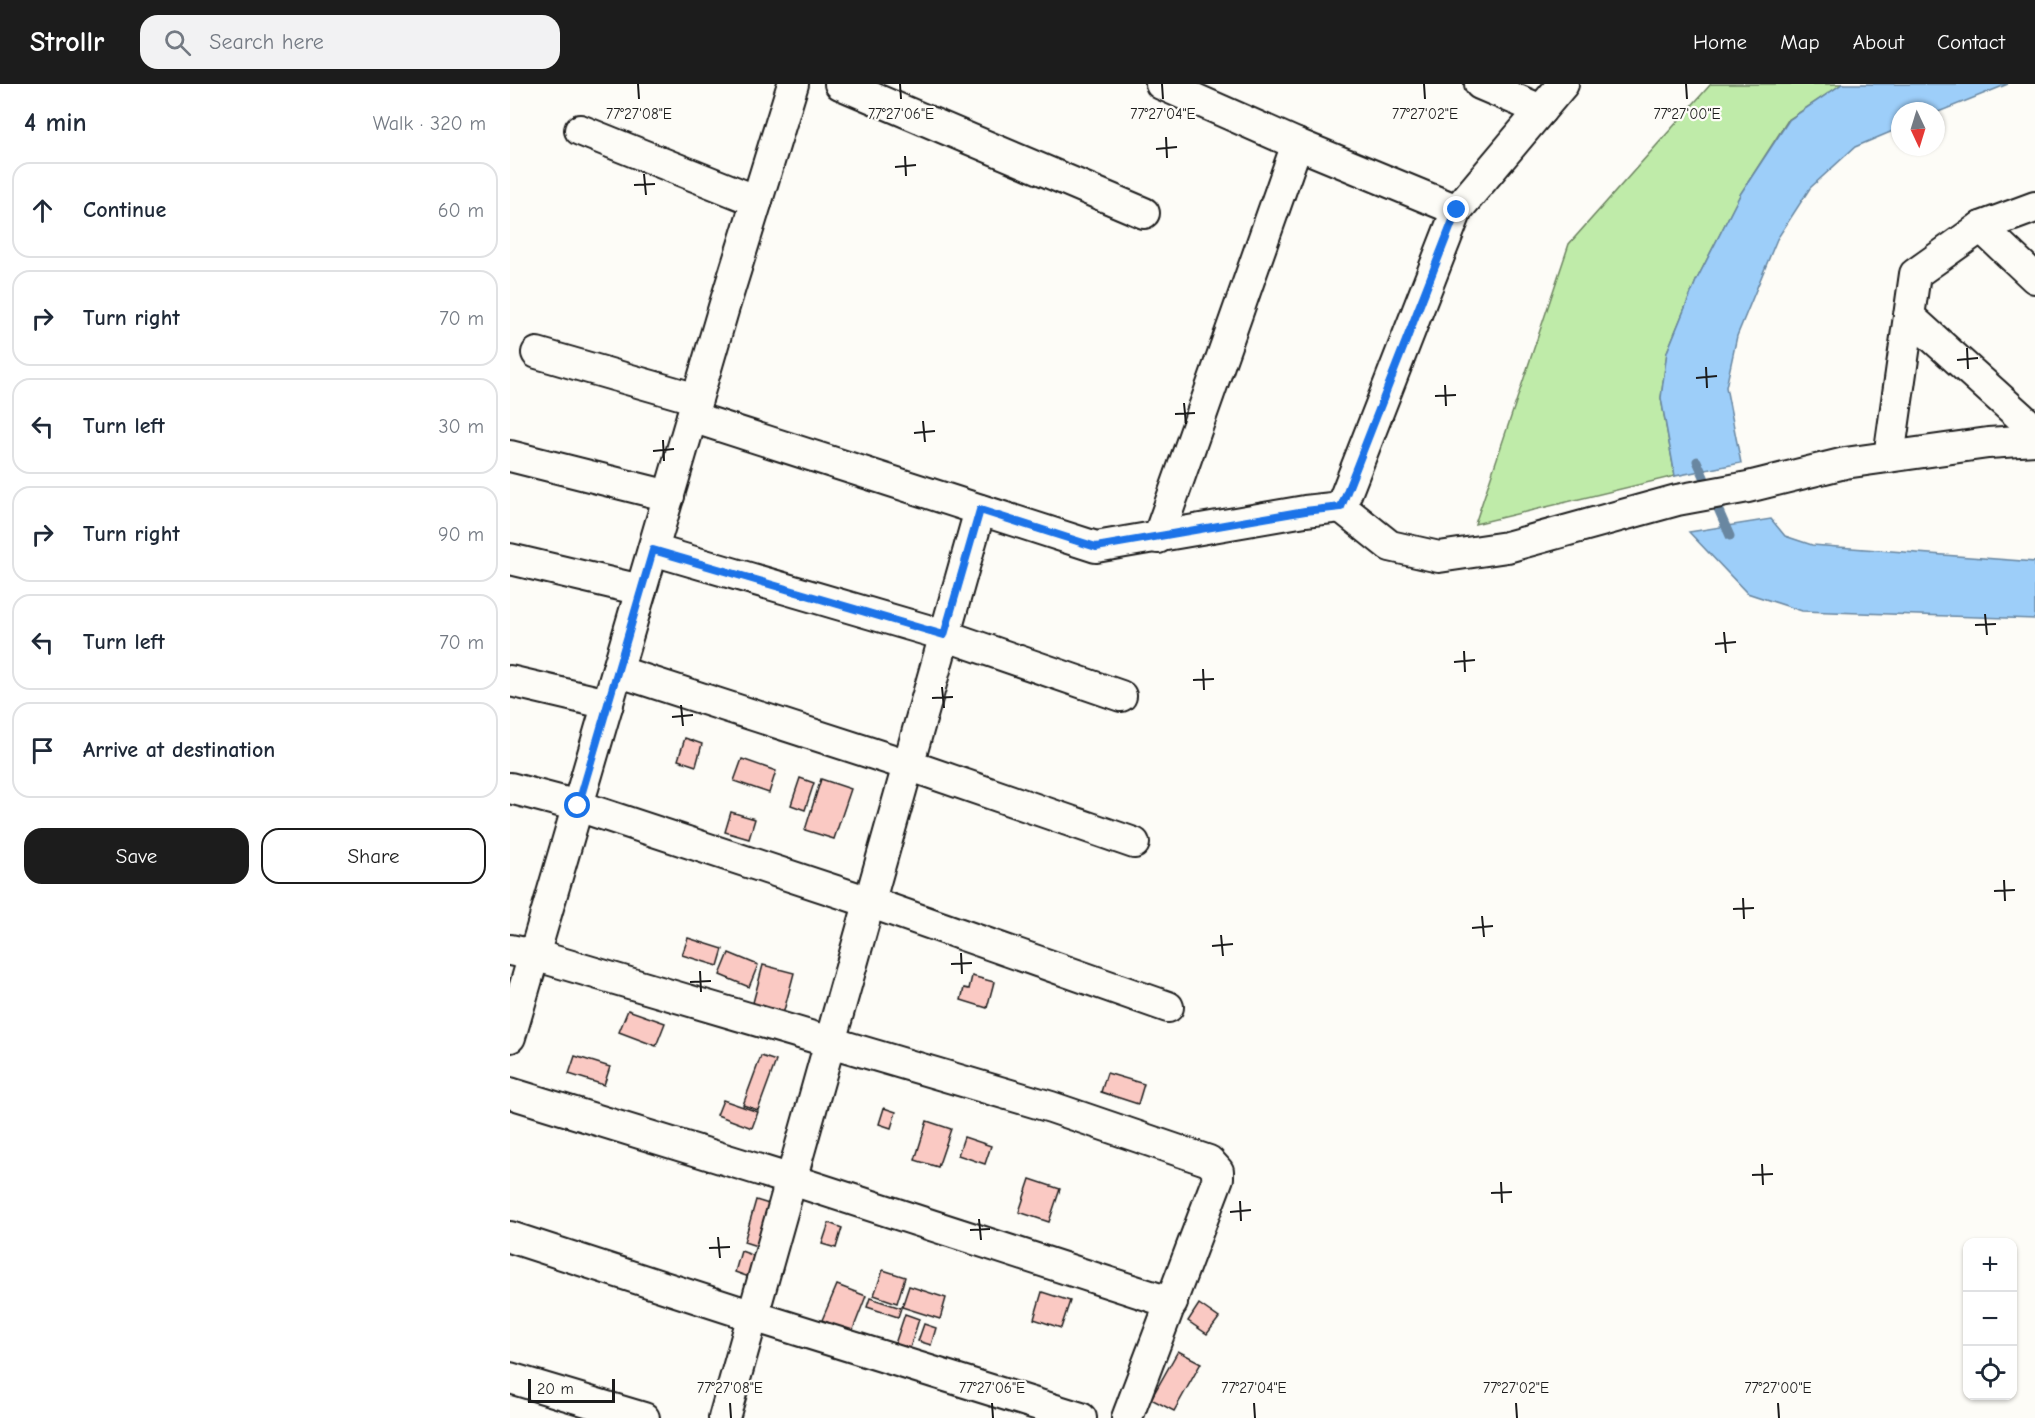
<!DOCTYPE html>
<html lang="en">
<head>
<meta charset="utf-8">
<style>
	:root { --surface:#fff; --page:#f2f2f3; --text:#1f2937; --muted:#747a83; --line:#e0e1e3; --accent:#1c1c1c }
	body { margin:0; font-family:"Comic Neue",sans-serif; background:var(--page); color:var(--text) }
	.controls { position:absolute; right:18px; bottom:18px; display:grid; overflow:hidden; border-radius:12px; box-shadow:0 2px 4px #0004 }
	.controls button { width:54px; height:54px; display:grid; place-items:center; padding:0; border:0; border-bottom:2px solid var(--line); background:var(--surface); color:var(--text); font:30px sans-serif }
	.compass { position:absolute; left:1381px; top:18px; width:54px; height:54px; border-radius:50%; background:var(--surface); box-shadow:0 2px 4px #0004; rotate:176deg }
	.scale { position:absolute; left:18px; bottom:15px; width:87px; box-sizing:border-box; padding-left:6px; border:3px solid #1c1c1c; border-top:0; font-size:16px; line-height:21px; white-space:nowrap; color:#1c1c1c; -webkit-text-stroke:4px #fdfcf7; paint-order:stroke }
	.stop { position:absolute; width:18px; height:18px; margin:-14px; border:4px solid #1a73e8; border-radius:50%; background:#fff }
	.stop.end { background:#1a73e8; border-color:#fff; box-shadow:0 2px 6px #0008 }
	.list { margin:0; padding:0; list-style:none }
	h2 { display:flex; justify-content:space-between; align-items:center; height:78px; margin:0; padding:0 24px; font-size:26px }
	h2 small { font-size:20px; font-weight:400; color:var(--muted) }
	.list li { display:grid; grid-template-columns:39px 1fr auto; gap:18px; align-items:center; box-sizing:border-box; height:96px; margin:0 12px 12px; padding:0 12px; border:2px solid var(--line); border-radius:18px }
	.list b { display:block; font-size:22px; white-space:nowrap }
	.list em { font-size:20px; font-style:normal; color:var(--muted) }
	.actions { display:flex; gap:12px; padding:18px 24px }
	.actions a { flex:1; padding:14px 0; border:2px solid var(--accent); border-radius:18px; text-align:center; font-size:21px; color:var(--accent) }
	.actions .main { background:var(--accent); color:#fff }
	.icon { flex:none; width:33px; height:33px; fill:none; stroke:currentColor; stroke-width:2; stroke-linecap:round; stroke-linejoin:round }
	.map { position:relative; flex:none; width:1525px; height:1334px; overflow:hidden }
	header { display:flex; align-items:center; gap:36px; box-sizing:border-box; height:84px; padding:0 30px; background:var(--accent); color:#fff }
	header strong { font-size:28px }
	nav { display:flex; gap:33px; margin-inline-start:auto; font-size:21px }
	.search { width:420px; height:54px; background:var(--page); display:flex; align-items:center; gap:15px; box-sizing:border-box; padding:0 21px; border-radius:18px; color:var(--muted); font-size:22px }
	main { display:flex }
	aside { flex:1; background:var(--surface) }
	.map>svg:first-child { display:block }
</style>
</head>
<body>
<header>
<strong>Strollr</strong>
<div class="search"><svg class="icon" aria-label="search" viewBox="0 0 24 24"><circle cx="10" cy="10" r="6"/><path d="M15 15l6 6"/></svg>Search here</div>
<nav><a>Home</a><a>Map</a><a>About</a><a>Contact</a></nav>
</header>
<main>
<aside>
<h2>4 min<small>Walk · 320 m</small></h2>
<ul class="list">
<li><svg class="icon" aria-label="ahead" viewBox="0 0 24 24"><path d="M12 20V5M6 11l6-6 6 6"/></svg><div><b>Continue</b></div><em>60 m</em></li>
<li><svg class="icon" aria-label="right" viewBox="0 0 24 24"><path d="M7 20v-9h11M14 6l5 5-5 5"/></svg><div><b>Turn right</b></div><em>70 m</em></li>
<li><svg class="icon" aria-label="left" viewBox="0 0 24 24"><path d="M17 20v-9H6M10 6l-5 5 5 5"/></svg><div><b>Turn left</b></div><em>30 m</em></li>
<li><svg class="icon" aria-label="right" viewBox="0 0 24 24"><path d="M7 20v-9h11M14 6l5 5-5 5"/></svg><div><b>Turn right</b></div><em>90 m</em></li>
<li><svg class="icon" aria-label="left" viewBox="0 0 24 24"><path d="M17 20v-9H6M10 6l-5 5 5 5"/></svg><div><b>Turn left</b></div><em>70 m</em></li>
<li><svg class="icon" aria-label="arrive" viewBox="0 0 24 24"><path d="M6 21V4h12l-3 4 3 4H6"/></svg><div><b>Arrive at destination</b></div></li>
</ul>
<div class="actions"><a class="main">Save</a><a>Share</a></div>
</aside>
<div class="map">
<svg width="1525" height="1334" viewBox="0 0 1525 1334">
	<rect width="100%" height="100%" fill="#fdfcf7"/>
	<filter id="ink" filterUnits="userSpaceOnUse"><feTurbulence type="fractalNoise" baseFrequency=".0167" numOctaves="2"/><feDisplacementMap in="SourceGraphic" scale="12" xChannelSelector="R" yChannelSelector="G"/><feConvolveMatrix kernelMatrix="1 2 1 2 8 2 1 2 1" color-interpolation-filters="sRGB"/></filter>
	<g filter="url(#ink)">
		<path fill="#bfeba9" stroke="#6e8462" stroke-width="1.5" d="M1201,0H1332L1278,36L1231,109L1186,197L1157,268L1151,314L1165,392L965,440L1059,160Z"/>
		<g fill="#9dcef9" stroke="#6987a1" stroke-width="1.5">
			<path d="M1332,0H1498L1426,29V27H1390V44L1345,63L1300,104L1267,155L1227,252L1216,303L1231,379L1165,392L1151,314L1157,268L1186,197L1231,109L1279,36Z"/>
			<path d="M1261,435L1275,452L1302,461L1525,478V535L1292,527L1237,509L1179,448Z"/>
		</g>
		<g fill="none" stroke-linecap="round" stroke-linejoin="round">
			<path stroke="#6987a1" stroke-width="9" d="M1187,377L1220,452"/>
		</g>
		<g fill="#fac9c3" stroke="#1c1c1c" stroke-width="1.5">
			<path d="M175,654L192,660L186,682L168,676Z"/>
			<path d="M232,675L266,687L259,709L224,697Z"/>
			<path d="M290,694L304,699L295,726L281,721Z"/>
			<path d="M311,695L341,705L324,755L295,746Z"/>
			<path d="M221,728L245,735L239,755L215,748Z"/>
			<path d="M178,854L213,865L208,882L172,871Z"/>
			<path d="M219,869L248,881L239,903L210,891Z"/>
			<path d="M253,881L284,889L271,938L240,930Z"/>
			<path d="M462,892L484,898L477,924L451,916L454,904L459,905Z"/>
			<path d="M118,926L155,939L146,962L109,948Z"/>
			<path d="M65,972L100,983L94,1001L59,990Z"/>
			<path d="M251,972L266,977L248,1026L233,1021Z"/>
			<path d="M597,989L634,1000L628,1020L591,1008Z"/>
			<path d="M213,1016L248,1028L242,1044L207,1031Z"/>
			<path d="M374,1024L386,1028L381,1044L369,1040Z"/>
			<path d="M417,1037L441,1045L428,1083L405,1076Z"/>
			<path d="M454,1053L481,1062L475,1080L448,1071Z"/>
			<path d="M520,1095L550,1105L539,1138L509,1128Z"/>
			<path d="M246,1116L262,1121L250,1163L234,1158Z"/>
			<path d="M319,1139L332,1144L326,1164L312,1160Z"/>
			<path d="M231,1167L245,1172L239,1193L225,1188Z"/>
			<path d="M373,1186L395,1193L387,1219L364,1211Z"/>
			<path d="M327,1201L356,1212L342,1248L312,1236Z"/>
			<path d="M399,1202L436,1214L430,1235L392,1223Z"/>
			<path d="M532,1208L560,1217L551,1244L524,1235Z"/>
			<path d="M360,1214L391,1224L388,1233L357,1223Z"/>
			<path d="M689,1220L709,1234L697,1250L678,1237Z"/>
			<path d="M395,1230L409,1235L396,1277L381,1272Z"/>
			<path d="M414,1240L426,1244L421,1261L408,1257Z"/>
			<path d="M668,1267L691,1279L664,1327L641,1315Z"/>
		</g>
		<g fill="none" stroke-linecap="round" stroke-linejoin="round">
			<defs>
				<g id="minor">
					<path d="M330,0L634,129"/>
					<path d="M651,0L787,60L947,126"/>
					<path d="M970,0L1031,26"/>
					<path d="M70,46L247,117"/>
					<path d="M1471,143L1525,194"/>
					<path d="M1399,232L1525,346"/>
					<path d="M27,269L187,315"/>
					<path d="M182,333L586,463L795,427L831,423L947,126L1053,0"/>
					<path d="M0,372L159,412"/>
					<path d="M1379,373L1405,190L1471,143L1525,123"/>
					<path d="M831,423L880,462L929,473L997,463L1167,416L1238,403L1335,379L1478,359L1525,356"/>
					<path d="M648,454L787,60"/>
					<path d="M143,466L434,551L611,612"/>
					<path d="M0,475L131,506"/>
					<path d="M107,587L398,681L624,759"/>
					<path d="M0,597L98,620"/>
					<path d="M0,704L68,722L359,818L658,923"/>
					<path d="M0,866L24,871L541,1023L699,1077L708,1087V1094L617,1334"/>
					<path d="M0,953L214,223L283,0"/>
					<path d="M0,1009L282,1096L662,1219"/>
					<path d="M0,1153L243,1232L571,1334"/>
					<path d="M0,1294L134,1334"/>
					<path d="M214,1334L470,426"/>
				</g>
			</defs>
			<use href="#minor" stroke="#1c1c1c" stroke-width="34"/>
			<use href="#minor" stroke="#fdfcf7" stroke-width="30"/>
		</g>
	</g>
	<g fill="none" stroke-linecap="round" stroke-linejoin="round" filter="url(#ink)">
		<path stroke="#1a73e8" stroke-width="8" d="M68,722L143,466L434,551L470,426L586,463L795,427L831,423L947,126"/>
	</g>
	<path fill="none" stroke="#1c1c1c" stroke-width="2" d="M128,0L129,15M390,0L391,15M652,0L653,15M914,0L915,15M1176,0L1177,15M656,53L657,74M646,65L667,63M395,72L396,92M385,83L406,81M134,90L136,111M124,101L145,100M1457,264L1458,285M1447,276L1468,274M1196,283L1197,304M1186,294L1207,292M935,301L936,322M925,312L946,311M674,319L676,340M665,330L685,329M413,337L415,358M404,349L425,347M153,356L154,377M143,367L164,365M1475,530L1477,551M1465,541L1486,540M1214,548L1216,569M1205,560L1226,558M954,567L955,588M944,578L965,576M693,585L694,606M683,596L704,595M432,603L434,624M422,614L443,613M171,621L173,642M162,633L183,631M1494,796L1495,817M1484,807L1505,806M1233,814L1234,835M1223,825L1244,824M972,832L974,853M962,844L983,842M711,851L713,872M702,862L723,860M451,869L452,890M441,880L462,879M190,887L191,908M180,898L201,897M1252,1080L1253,1101M1242,1091L1263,1090M991,1098L992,1119M981,1109L1002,1108M730,1117L731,1137M720,1128L741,1126M469,1135L471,1156M460,1146L480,1145M208,1153L210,1174M199,1164L220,1163M220,1319L221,1334M482,1319L483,1334M744,1319L745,1334M1006,1319L1007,1334M1268,1319L1269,1334"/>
	<g font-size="15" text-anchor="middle" fill="#1c1c1c" stroke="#fdfcf7" stroke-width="4.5" stroke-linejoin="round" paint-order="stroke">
		<text x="129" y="35">77°27'08"E</text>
		<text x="391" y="35">77°27'06"E</text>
		<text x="653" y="35">77°27'04"E</text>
		<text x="915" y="35">77°27'02"E</text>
		<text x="1177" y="35">77°27'00"E</text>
		<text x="220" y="1309">77°27'08"E</text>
		<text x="482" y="1309">77°27'06"E</text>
		<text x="744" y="1309">77°27'04"E</text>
		<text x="1006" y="1309">77°27'02"E</text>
		<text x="1268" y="1309">77°27'00"E</text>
	</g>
</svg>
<div class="controls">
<button>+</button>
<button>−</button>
<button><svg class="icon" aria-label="locate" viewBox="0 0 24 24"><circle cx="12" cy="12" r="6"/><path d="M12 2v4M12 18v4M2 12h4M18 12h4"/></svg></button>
</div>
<svg class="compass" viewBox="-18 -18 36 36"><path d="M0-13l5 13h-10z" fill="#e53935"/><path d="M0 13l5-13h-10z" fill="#747a83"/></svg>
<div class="scale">20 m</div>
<div class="stop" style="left:68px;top:722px"></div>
<div class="stop end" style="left:947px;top:126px"></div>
</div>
</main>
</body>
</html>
